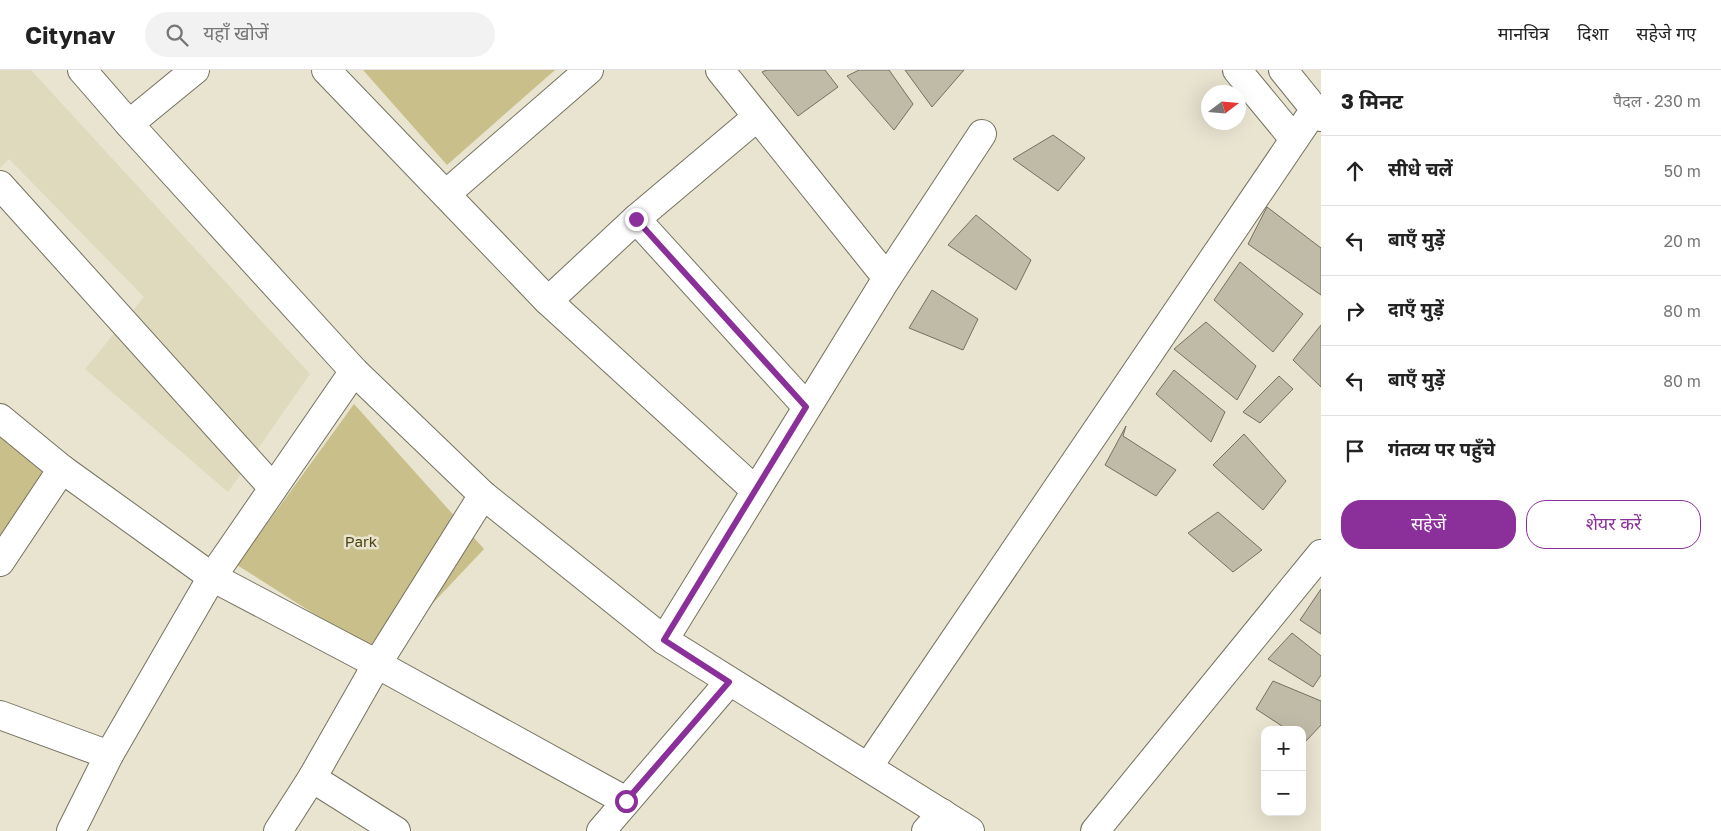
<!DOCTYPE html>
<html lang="hi">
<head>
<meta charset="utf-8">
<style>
	:root { --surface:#fff; --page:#f2f2f2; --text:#222; --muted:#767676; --line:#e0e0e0; --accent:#8b2f9a }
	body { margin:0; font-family:"Golos Text","Noto Sans Devanagari",sans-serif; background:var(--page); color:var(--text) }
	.controls { position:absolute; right:15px; bottom:15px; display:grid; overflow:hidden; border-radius:10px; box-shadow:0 5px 20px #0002 }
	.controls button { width:45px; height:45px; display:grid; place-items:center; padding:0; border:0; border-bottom:1px solid var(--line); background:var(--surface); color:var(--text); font:25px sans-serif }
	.compass { position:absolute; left:1201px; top:15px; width:45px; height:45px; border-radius:50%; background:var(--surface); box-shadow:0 5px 20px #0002; rotate:74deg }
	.stop { position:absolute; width:15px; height:15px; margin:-11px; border:4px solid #8b2f9a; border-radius:50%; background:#fff }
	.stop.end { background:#8b2f9a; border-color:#fff; box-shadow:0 1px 5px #0008 }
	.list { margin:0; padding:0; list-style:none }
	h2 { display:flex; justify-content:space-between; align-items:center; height:65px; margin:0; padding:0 20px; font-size:21px }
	h2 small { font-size:16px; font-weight:400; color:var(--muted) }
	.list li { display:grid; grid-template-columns:32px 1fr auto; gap:15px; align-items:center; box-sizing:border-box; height:70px; padding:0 20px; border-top:1px solid var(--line) }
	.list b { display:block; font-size:19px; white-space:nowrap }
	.list em { font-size:16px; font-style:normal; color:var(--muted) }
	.actions { display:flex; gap:10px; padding:15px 20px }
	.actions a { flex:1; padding:11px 0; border:1px solid var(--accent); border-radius:20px; text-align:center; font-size:18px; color:var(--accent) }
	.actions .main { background:var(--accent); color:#fff }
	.icon { flex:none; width:28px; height:28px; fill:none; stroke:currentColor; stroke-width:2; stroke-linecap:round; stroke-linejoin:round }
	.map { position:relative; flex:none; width:1321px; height:761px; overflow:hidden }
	header { display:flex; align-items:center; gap:30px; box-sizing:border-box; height:70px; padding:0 25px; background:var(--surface); border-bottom:1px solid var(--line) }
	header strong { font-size:24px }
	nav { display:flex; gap:28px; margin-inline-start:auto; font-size:18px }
	.search { width:350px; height:45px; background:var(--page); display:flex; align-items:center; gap:12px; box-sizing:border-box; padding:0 18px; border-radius:28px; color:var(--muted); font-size:19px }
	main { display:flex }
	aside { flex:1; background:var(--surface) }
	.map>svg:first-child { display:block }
</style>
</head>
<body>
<header>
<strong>Citynav</strong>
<div class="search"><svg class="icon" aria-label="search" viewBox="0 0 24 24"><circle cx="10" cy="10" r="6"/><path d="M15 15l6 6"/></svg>यहाँ खोजें</div>
<nav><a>मानचित्र</a><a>दिशा</a><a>सहेजे गए</a></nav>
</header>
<main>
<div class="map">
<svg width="1321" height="761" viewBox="0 0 1321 761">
	<rect width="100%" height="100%" fill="#e8e4d0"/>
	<path fill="#dfdabe" d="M0,0H31L310,304L228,422L85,299L144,227L9,89L0,98Z"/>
	<g fill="#c9bf8a">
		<path d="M363,0H555L447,95Z"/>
		<path d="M354,334L484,479L382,587L237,495Z"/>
		<path d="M0,366L52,409L0,486Z"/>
	</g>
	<g fill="#bfbba7" stroke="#74705e">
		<path d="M767,0H825L838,17L798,46L762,2Z"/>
		<path d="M859,0H889L913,34L894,60L847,6Z"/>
		<path d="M905,0H964L932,37Z"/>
		<path d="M1053,65L1085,88L1058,121L1013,89Z"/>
		<path d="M1267,137L1321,178V225L1248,174Z"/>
		<path d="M976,145L1031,190L1016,220L948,175Z"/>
		<path d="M1240,192L1303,244L1273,282L1214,230Z"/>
		<path d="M932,220L978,249L963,280L909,258Z"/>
		<path d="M1206,252L1256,296L1237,330L1174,279Z"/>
		<path d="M1321,255V317L1293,290Z"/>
		<path d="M1174,300L1225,342L1211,372L1156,324Z"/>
		<path d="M1279,306L1293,319L1260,353L1243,342Z"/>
		<path d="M1126,356L1123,366L1176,400L1156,426L1105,395Z"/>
		<path d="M1244,364L1286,411L1263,440L1213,395Z"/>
		<path d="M1218,442L1262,480L1233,502L1188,463Z"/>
		<path d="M1321,519V564L1300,550Z"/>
		<path d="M1292,563L1321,586V605L1313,617L1268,589Z"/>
		<path d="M1273,611L1321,631V655L1306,671L1302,669V660H1288L1256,639Z"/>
	</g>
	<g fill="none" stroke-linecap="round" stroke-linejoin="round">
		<defs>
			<g id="minor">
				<path d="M82,0L129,54L354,301L483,425L664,570L970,761"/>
				<path d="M326,0L548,231L755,420"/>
				<path d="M720,0L887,208"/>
				<path d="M1237,0L1294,69"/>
				<path d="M129,54L195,0"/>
				<path d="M0,115L273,418"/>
				<path d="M446,124L589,0"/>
				<path d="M636,149L807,337"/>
				<path d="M548,231L636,149L757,47"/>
				<path d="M0,348L62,399L212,507L377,594L626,731"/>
				<path d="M0,492L62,399"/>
				<path d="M664,570L887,208L982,64"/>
				<path d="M0,645L109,685L71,761"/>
				<path d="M109,685L212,507L354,301"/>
				<path d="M868,697L1315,39"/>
				<path d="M312,708L396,761"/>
				<path d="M278,761L312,708L377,594L483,425"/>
				<path d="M601,761L729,612"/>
				<path d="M926,761L942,743"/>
				<path d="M1095,761L1321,484"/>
			</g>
			<path id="major" d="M1283,0L1321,47"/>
		</defs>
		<use href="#minor" stroke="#757260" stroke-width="30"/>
		<use href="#major" stroke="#757260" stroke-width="30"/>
		<use href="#minor" stroke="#fff" stroke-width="28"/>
		<use href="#major" stroke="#fff" stroke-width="28"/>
	</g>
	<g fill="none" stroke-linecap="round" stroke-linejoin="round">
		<path stroke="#8b2f9a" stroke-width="6" d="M626,731L729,612L664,570L806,337L636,149"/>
	</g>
	<g text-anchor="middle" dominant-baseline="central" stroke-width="5" stroke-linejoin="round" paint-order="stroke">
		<g font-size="15" fill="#4f4512" stroke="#e8e4d0">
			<text x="361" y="471">Park</text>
		</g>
	</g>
</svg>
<div class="controls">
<button>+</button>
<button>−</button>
</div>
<svg class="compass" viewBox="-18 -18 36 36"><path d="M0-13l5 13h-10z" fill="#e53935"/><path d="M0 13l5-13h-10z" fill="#767676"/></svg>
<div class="stop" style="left:626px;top:731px"></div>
<div class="stop end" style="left:636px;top:149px"></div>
</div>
<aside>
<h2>3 मिनट<small>पैदल · 230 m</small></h2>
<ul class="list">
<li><svg class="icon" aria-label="ahead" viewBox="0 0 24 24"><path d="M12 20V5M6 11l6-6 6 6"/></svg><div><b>सीधे चलें</b></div><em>50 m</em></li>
<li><svg class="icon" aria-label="left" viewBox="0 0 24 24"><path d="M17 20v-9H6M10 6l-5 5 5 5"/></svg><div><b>बाएँ मुड़ें</b></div><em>20 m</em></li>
<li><svg class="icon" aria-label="right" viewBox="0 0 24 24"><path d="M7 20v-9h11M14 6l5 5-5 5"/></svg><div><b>दाएँ मुड़ें</b></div><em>80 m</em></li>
<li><svg class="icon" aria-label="left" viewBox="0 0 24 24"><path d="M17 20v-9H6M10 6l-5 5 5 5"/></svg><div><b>बाएँ मुड़ें</b></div><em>80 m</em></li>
<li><svg class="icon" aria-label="arrive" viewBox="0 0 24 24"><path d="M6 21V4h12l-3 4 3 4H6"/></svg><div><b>गंतव्य पर पहुँचे</b></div></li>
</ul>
<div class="actions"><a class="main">सहेजें</a><a>शेयर करें</a></div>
</aside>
</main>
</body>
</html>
